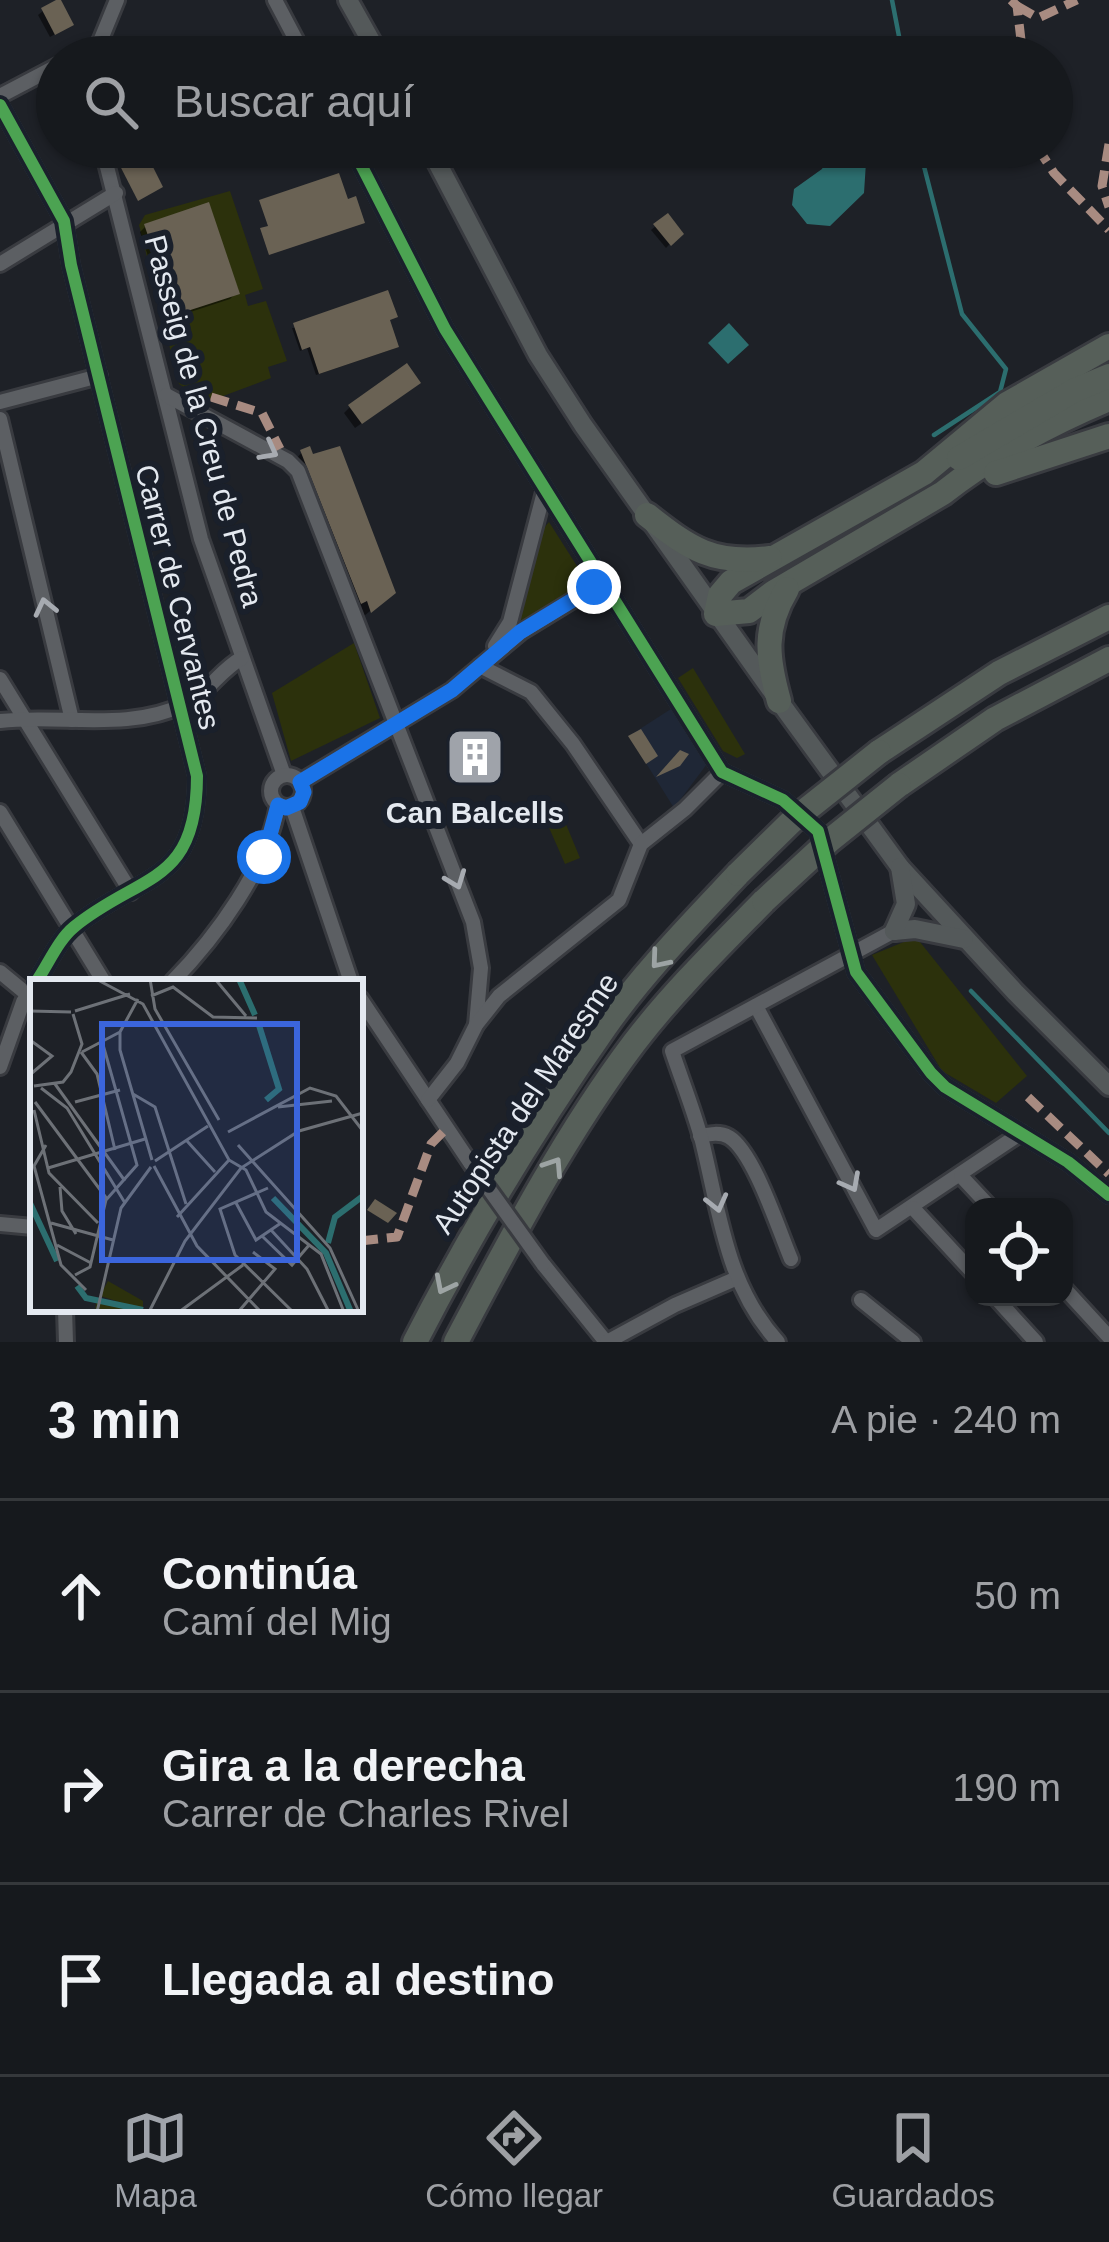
<!DOCTYPE html>
<html lang="es">
<head>
<meta charset="utf-8">
<style>
	:root { --surface:#16191d; --page:#1f2226; --text:#f1f3f6; --muted:#9ea0a4; --line:#35383b; --accent:#9fa3aa }
	body { margin:0; font-family:Helvetica,sans-serif; background:var(--page); color:var(--text) }
	.controls { position:absolute; right:36px; bottom:36px; display:grid; overflow:hidden; border-radius:24px; box-shadow:0 3px 9px #0004 }
	.controls button { width:108px; height:108px; display:grid; place-items:center; padding:0; border:0; border-bottom:3px solid var(--line); background:var(--surface); color:var(--text); font:60px sans-serif }
	.stop { position:absolute; width:36px; height:36px; margin:-27px; border:9px solid #1a73e8; border-radius:50%; background:#fff }
	.stop.end { background:#1a73e8; border-color:#fff; box-shadow:0 3px 12px #0008 }
	.list { margin:0; padding:0; list-style:none }
	h2 { display:flex; justify-content:space-between; align-items:center; height:156px; margin:0; padding:0 48px; font-size:51px }
	h2 small { font-size:39px; font-weight:400; color:var(--muted) }
	.list li { display:grid; grid-template-columns:78px 1fr auto; gap:36px; align-items:center; box-sizing:border-box; height:192px; padding:0 48px; border-top:3px solid var(--line) }
	.list b { display:block; font-size:45px; white-space:nowrap }
	.list p { margin:0; font-size:39px; white-space:nowrap; color:var(--muted) }
	.list em { font-size:39px; font-style:normal; color:var(--muted) }
	.icon { flex:none; width:66px; height:66px; fill:none; stroke:currentColor; stroke-width:2; stroke-linecap:round; stroke-linejoin:round }
	.map { position:relative; flex:none; width:1109px; height:1342px; overflow:hidden }
	.search { position:absolute; background:var(--surface); box-shadow:0 3px 9px #0004; left:36px; right:36px; top:36px; height:132px; display:flex; align-items:center; gap:30px; box-sizing:border-box; padding:0 42px; border-radius:66px; color:var(--muted); font-size:45px }
	.sheet { height:732px; background:var(--surface) }
	nav { display:flex; justify-content:space-around; align-items:center; box-sizing:border-box; height:168px; border-top:3px solid var(--line); background:var(--surface); font-size:33px; color:var(--muted) }
	nav a { display:grid; justify-items:center; gap:6px }
	nav .on { color:var(--accent) }
	.map>svg:first-child { display:block }
</style>
</head>
<body>
<div class="map">
<svg width="1109" height="1342" viewBox="0 0 1109 1342">
	<rect width="100%" height="100%" fill="#1e2127"/>
	<path fill="#1f2736" d="M674,707L707,764L674,808L629,736Z"/>
	<g fill="#2c310c">
		<path d="M230,191L263,289L245,295L248,306L266,301L287,361L268,367L271,378L207,402L179,384L139,225L145,215Z"/>
		<path d="M549,522L589,585L520,626L515,619C524,597 536,533 549,522Z"/>
		<path d="M354,643L380,718L291,761L272,693Z"/>
		<path d="M693,668L745,754L737,758L723,751L678,678Z"/>
		<path d="M563,817L580,858L565,864L547,823Z"/>
		<path d="M916,937L1027,1076L996,1103L942,1071L872,955Z"/>
	</g>
	<g fill="#2c6e6f">
		<path d="M832,147H867L864,193L830,226L807,224L792,205L794,189L822,169Z"/>
		<path d="M729,323L749,345L728,364L708,343Z"/>
	</g>
	<g fill="#0007">
		<path d="M43,11L66,28L50,37L38,15Z"/>
		<path d="M57,96V115L49,103Z"/>
		<path d="M667,217L680,233L666,248L651,230Z"/>
		<path d="M146,226L236,293L230,299L169,319L140,232Z"/>
		<path d="M387,320L393,349L316,375L307,348L300,351L292,328Z"/>
		<path d="M411,388L355,428L344,413L350,407Z"/>
		<path d="M302,452L386,598L364,616L360,605L355,608L296,459Z"/>
		<path d="M459,748L488,768L484,772L458,776L455,752Z"/>
	</g>
	<g fill="none" stroke-linecap="round" stroke-linejoin="round">
		<g stroke="#2c6e6f" stroke-width="4.5">
			<path d="M892,0L903,57"/>
			<path d="M919,147L962,314L1006,369L1000,392L934,435"/>
			<path d="M971,991L1109,1133"/>
		</g>
	</g>
	<g fill="#6a6254">
		<path d="M56,0H61L74,25L55,35L41,8Z"/>
		<path d="M143,147L163,187L138,201L117,160Z"/>
		<path d="M282,147H328L293,166Z"/>
		<path d="M339,173L348,199L356,196L365,223L269,255L260,228L268,226L259,200Z"/>
		<path d="M209,202L240,294L175,315L144,224Z"/>
		<path d="M668,213L684,234L671,246L653,224Z"/>
		<path d="M388,290L398,317L390,320L399,347L319,374L310,347L302,350L293,323Z"/>
		<path d="M407,363L421,383L362,424L348,405Z"/>
		<path d="M310,446L313,454L340,446L396,593L371,613L367,601L361,604L300,450Z"/>
		<path d="M641,729L658,756L646,764L628,736Z"/>
		<path d="M487,740L492,769L462,773L457,745Z"/>
		<path d="M680,750L689,754L680,766L656,777Z"/>
		<path d="M375,1199L397,1213L388,1223L367,1210Z"/>
	</g>
	<g fill="none" stroke-linecap="round" stroke-linejoin="round">
		<defs>
			<g id="street">
				<path d="M275,0L305,57"/>
				<path d="M75,57L99,44"/>
				<path d="M100,57L99,44L117,0"/>
				<path d="M0,96L57,66"/>
				<path d="M0,105L64,221L71,265L197,776C197,886 140,873 74,927C58,940 48,965 36,982"/>
				<path d="M102,147L201,539L284,775"/>
				<path d="M352,147L445,329L722,772L783,800L818,831L856,972L931,1073L945,1087L1068,1162L1109,1195"/>
				<path d="M0,264L116,193"/>
				<path d="M166,395L288,461L298,471L473,922L481,968L476,1025"/>
				<path d="M0,402L99,376"/>
				<path d="M0,419L72,720"/>
				<path d="M495,646L510,622L544,492"/>
				<path d="M480,666L531,692L573,744L641,844"/>
				<path d="M0,679L131,892"/>
				<path d="M0,721C60,714 128,732 185,704C208,693 220,670 242,658"/>
				<circle cx="287" cy="791" r="16"/>
				<path d="M300,782L452,690L521,632L601,583"/>
				<path d="M292,807L351,982"/>
				<path d="M0,812L104,982"/>
				<path d="M0,972L28,995"/>
				<path d="M172,982C216,937 267,868 278,805"/>
				<path d="M360,998L471,1164"/>
				<path d="M756,1006L876,1230L1021,1133"/>
				<path d="M0,1067L23,1002L33,987"/>
				<path d="M428,1100L457,1063L476,1025L499,996L619,900L641,844L685,809L722,772"/>
				<path d="M700,1136C710,1134 720,1132 729,1137C754,1152 779,1231 791,1259"/>
				<path d="M961,1176L990,1207"/>
				<path d="M913,1208L974,1274"/>
				<path d="M0,1224L33,1227"/>
				<path d="M543,1264L606,1342"/>
				<path d="M1064,1288L1109,1337"/>
				<path d="M995,1297L1036,1342"/>
				<path d="M861,1300L913,1342"/>
				<path d="M65,1309L66,1342"/>
				<path d="M607,1342L675,1305L735,1279"/>
				<path d="M778,1342C726,1285 720,1214 702,1141C694,1111 682,1081 672,1051L894,931"/>
			</g>
			<g id="secondary">
				<path d="M348,0L380,57"/>
				<path d="M429,147L538,355L583,425L779,701L900,867L1015,992L1109,1086"/>
				<path d="M894,931L915,929L964,939"/>
				<path d="M894,931L906,904L900,867"/>
			</g>
			<g id="highway">
				<path d="M1109,346L1007,404L924,473L731,582L720,595L716,614L749,611L774,592L943,493C989,456 1054,422 1109,399"/>
				<path d="M959,458L1075,390L1109,376"/>
				<path d="M996,473L1109,436"/>
				<path d="M647,515C690,549 713,565 770,558"/>
				<path d="M779,701C767,658 763,629 787,589"/>
				<path d="M879,752L999,673L1109,617"/>
				<path d="M899,785L995,719L1109,659"/>
				<path d="M415,1342C471,1233 534,1128 605,1027C644,972 692,923 738,874"/>
				<path d="M456,1342C510,1240 564,1136 634,1043C673,992 719,947 764,901"/>
			</g>
		</defs>
		<use href="#street" stroke="#393b40" stroke-width="20"/>
		<use href="#secondary" stroke="#393b40" stroke-width="24"/>
		<use href="#highway" stroke="#393b40" stroke-width="30"/>
		<use href="#street" stroke="#5c5f63" stroke-width="14"/>
		<use href="#secondary" stroke="#54595a" stroke-width="18"/>
		<use href="#highway" stroke="#565f59" stroke-width="24"/>
		<defs>
			<path id="street-bridge" d="M471,1164L543,1264"/>
			<g id="highway-bridge">
				<path d="M738,874L792,821L879,752"/>
				<path d="M764,901L829,841L899,785"/>
			</g>
		</defs>
		<use href="#street-bridge" stroke="#393b40" stroke-width="20" stroke-linecap="butt"/>
		<use href="#highway-bridge" stroke="#393b40" stroke-width="30" stroke-linecap="butt"/>
		<use href="#street-bridge" stroke="#5c5f63" stroke-width="14"/>
		<use href="#highway-bridge" stroke="#565f59" stroke-width="24"/>
		<g stroke="#a88b81" stroke-width="9" stroke-dasharray="18 9" stroke-linecap="butt">
			<path d="M1011,0L1017,6L1023,57"/>
			<path d="M1017,6L1038,18L1077,0"/>
			<path d="M1109,144L1102,186L1109,207"/>
			<path d="M1037,147L1054,173L1109,230"/>
			<path d="M211,397L262,413L280,449"/>
			<path d="M1028,1097L1109,1174"/>
			<path d="M360,1241L397,1237L431,1144L447,1128"/>
		</g>
		<defs>
			<g id="cycleway">
				<path d="M0,105L64,221L71,265L197,776C197,886 140,873 74,927C58,940 48,965 36,982"/>
				<path d="M352,147L445,329L722,772L783,800L818,831L856,972L931,1073L945,1087L1068,1162L1109,1195"/>
			</g>
		</defs>
		<use href="#cycleway" stroke="#1a202b" stroke-width="20"/>
		<use href="#cycleway" stroke="#4ca352" stroke-width="12"/>
	</g>
	<defs><path id="oneway-chevron" d="M-2-3.5L2.5 0L-2 3.5" fill="none" stroke-width="1.6" stroke-linecap="round" stroke-linejoin="round" transform="scale(3)"/></defs>
	<g stroke="#a7abb1">
		<use href="#oneway-chevron" transform="translate(269 451) rotate(28)"/>
		<use href="#oneway-chevron" transform="translate(45 607) rotate(-103)"/>
		<use href="#oneway-chevron" transform="translate(456 880) rotate(69)"/>
		<use href="#oneway-chevron" transform="translate(851 1183) rotate(62)"/>
		<use href="#oneway-chevron" transform="translate(717 1203) rotate(76)"/>
	</g>
	<g stroke="#9da4a4">
		<use href="#oneway-chevron" transform="translate(659 960) rotate(130)"/>
		<use href="#oneway-chevron" transform="translate(554 1166) rotate(-57)"/>
		<use href="#oneway-chevron" transform="translate(444 1285) rotate(117)"/>
	</g>
	<g fill="none" stroke-linecap="round" stroke-linejoin="round">
		<path stroke="#1a73e8" stroke-width="15" d="M264,857L278,805L286,808L300,802L304,792L300,782L452,690L520,632L594,587"/>
	</g>
	<defs>
		<symbol id="building-square" viewBox="-11 -11 22 22"><rect x="-9" y="-9" width="18" height="18" rx="4" fill="#9fa3aa" stroke="#1a202b"/><path d="M-4-6H4V6H1V3H-1V6H-4ZM-2.5-4.3h1.7v1.8h-1.7ZM.8-4.3h1.7v1.8H.8ZM-2.5-1h1.7V.8h-1.7ZM.8-1h1.7V.8H.8Z" fill="#fff"/></symbol>
	</defs>
	<g fill-rule="evenodd">
		<use href="#building-square" x="442" y="724" width="66" height="66"/>
	</g>
	<g text-anchor="middle" dominant-baseline="central" stroke-width="12" stroke-linejoin="round" paint-order="stroke">
		<g font-size="30" fill="#e4e9f0" stroke="#1a202b">
			<text transform="translate(204 421) rotate(75)">Passeig de la Creu de Pedra</text>
			<text transform="translate(178 597) rotate(76)">Carrer de Cervantes</text>
			<text transform="translate(525 1103) rotate(-56)">Autopista del Maresme</text>
		</g>
		<g font-size="30" font-weight="bold" fill="#e4e9f0" stroke="#1a202b">
			<text x="475" y="812">Can Balcells</text>
		</g>
	</g>
	<g transform="translate(30 979)">
		<rect width="333" height="333" fill="#1e2127"/>
		<path d="M78,302L113,322V333H65L66,324L50,316L93,324L70,317Z" fill="#2c310c"/>
		<path fill="none" stroke="#2c6e6f" stroke-width="6" d="M209,0L225,36M228,43L249,110L236,121M243,219L296,274L321,333M0,224L27,282M298,264L305,238L333,217M47,307L56,319L113,331"/>
		<path fill="none" stroke="#6d7177" stroke-width="3" d="M66,0L113,25L199,181L216,191L236,233L291,275L314,333M120,0L125,30L189,141M185,0L216,37M121,17L143,8L183,38L227,39M108,20L90,53V71L122,181M0,32L41,33M45,32L100,15M0,61L22,77L2,94M51,73L67,95L85,171M52,73L90,53M25,105L95,202M4,107L33,103L41,93L52,65L43,35M11,109L37,129L95,224M103,115L125,128L156,225M5,123L77,220M45,123L90,111M248,128L302,122M4,131L19,194L68,244M198,153L280,109L306,117L333,152M157,162L185,193M16,166L4,187L31,286L56,311M208,166L300,269L329,333M125,182L178,147M124,187L167,267L231,333M18,189L115,160M30,208L32,232L46,255M238,209L190,230L205,276L263,333M205,222L226,261L251,244M147,238L199,181M21,244L83,261M241,251L277,290L299,333M232,257L262,286L280,265M27,266L61,284M45,296L60,288L76,221L107,186L72,62M209,332L245,290L223,273M67,333L91,229L121,188M119,333L155,262L211,189L269,152L333,134M149,333L213,286"/>
		<path fill="#3b65dc" fill-opacity="0.15" stroke="#3b65dc" stroke-width="6" d="M72,45H267V281H72Z"/>
		<rect width="333" height="333" fill="none" stroke="#e4e9f0" stroke-width="6"/>
	</g>
</svg>
<div class="controls">
<button><svg class="icon" aria-label="locate" viewBox="0 0 24 24"><circle cx="12" cy="12" r="6"/><path d="M12 2v4M12 18v4M2 12h4M18 12h4"/></svg></button>
</div>
<div class="stop" style="left:264px;top:857px"></div>
<div class="stop end" style="left:594px;top:587px"></div>
<div class="search"><svg class="icon" aria-label="search" viewBox="0 0 24 24"><circle cx="10" cy="10" r="6"/><path d="M15 15l6 6"/></svg>Buscar aquí</div>
</div>
<section class="sheet">
<h2>3 min<small>A pie · 240 m</small></h2>
<ul class="list">
<li><svg class="icon" aria-label="ahead" viewBox="0 0 24 24"><path d="M12 20V5M6 11l6-6 6 6"/></svg><div><b>Continúa</b><p>Camí del Mig</p></div><em>50 m</em></li>
<li><svg class="icon" aria-label="right" viewBox="0 0 24 24"><path d="M7 20v-9h11M14 6l5 5-5 5"/></svg><div><b>Gira a la derecha</b><p>Carrer de Charles Rivel</p></div><em>190 m</em></li>
<li><svg class="icon" aria-label="arrive" viewBox="0 0 24 24"><path d="M6 21V4h12l-3 4 3 4H6"/></svg><div><b>Llegada al destino</b></div></li>
</ul>
</section>
<nav>
<a class="on"><svg class="icon" aria-label="map" viewBox="0 0 24 24"><path d="M3 6l6-2 6 2 6-2v14l-6 2-6-2-6 2zM9 4v14M15 6v14"/></svg>Mapa</a>
<a><svg class="icon" aria-label="directions" viewBox="0 0 24 24"><path d="M12 3l9 9-9 9-9-9zM9 14v-3h6M13 9l2 2-2 2"/></svg>Cómo llegar</a>
<a><svg class="icon" aria-label="saved" viewBox="0 0 24 24"><path d="M7 4h10v16l-5-4-5 4z"/></svg>Guardados</a>
</nav>
</body>
</html>
